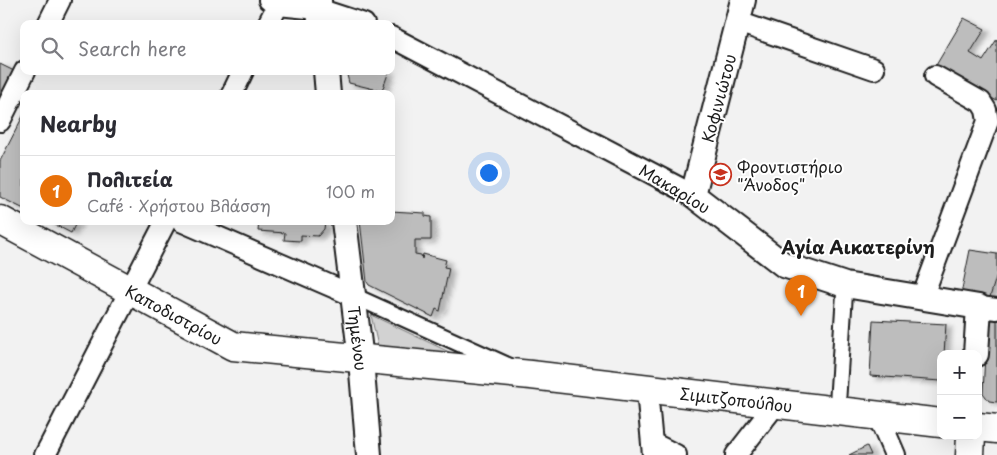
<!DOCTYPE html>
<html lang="en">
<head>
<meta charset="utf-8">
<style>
	:root { --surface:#fff; --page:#f7f7f7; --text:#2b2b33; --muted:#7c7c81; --line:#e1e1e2; --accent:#c8321e }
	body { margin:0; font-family:"Playpen Sans",sans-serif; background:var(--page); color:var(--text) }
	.controls { position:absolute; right:15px; bottom:15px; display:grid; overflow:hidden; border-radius:10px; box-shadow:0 5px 20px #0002 }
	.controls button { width:45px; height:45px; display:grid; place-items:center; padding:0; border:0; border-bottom:1px solid var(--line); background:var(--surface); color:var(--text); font:25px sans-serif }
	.you { position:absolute; left:488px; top:172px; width:18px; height:18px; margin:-12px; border:4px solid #fff; border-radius:50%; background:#1a73e8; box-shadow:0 0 0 8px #1a73e833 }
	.badge { display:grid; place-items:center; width:32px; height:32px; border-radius:50%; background:var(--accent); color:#fff; font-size:16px; font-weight:700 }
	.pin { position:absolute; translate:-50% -41px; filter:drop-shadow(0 1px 2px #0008) }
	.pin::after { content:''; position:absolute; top:26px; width:18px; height:15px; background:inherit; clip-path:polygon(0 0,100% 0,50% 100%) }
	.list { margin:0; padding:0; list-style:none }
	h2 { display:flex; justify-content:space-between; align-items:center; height:65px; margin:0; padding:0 20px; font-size:21px }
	h2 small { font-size:16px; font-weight:400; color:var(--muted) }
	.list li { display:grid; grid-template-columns:32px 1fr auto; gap:15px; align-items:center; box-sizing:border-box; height:70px; padding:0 20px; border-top:1px solid var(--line) }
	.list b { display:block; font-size:19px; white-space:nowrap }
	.list p { margin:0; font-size:16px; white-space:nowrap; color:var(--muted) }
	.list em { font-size:16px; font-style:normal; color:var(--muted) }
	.icon { flex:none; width:28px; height:28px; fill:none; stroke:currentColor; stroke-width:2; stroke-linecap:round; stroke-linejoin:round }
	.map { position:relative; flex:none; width:997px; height:455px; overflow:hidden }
	.search { position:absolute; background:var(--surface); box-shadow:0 5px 20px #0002; left:20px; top:20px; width:375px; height:55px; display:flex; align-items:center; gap:12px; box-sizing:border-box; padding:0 18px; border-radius:10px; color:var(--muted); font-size:19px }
	.panel { position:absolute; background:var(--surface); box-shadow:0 5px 20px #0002; left:20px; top:90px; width:375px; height:135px; border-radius:10px }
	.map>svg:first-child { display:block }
</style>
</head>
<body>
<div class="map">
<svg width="997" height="455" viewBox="0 0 997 455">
	<defs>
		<filter id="shadow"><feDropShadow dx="5.5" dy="3" stdDeviation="2.5" flood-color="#0004"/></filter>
	</defs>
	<rect width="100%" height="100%" fill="#f2f2f2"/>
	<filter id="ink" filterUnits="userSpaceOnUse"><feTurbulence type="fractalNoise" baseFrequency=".02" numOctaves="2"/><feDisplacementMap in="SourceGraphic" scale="10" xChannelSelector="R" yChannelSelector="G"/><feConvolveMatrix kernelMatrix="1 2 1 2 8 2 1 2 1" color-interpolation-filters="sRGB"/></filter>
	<g filter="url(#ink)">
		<path fill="#d2d2d2" stroke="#777" d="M371,315L464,359L380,355Z"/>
		<g fill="#bdbdbd" stroke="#1c1c1c" filter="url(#shadow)">
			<path d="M964,18L985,29L970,53L983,61L997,39V101L935,67Z"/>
			<path d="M0,64L18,73L0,108Z"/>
			<path d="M346,71H389L382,91L349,83Z"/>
			<path d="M24,114V209L0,197V161Z"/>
			<path d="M391,211L425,213V216L431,217V240H415V254L421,255L422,259L423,254L446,260L444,267L449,268L440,311L436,309L433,317L369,285L367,282L360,221H391Z"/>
			<path d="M48,221H77L71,233Z"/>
			<path d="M259,221H325L324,229L318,236L301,235V241L284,240L285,233L258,231Z"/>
			<path d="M970,250L997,254V274L990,297L961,294Z"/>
			<path d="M987,315L997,317V402L989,401L983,393Z"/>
			<path d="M873,320L946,324L944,354H941V381L870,376Z"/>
			<path d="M867,446L871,455H849Z"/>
		</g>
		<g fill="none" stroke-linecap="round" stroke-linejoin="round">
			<defs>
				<g id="pedestrian">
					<path d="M354,296L509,366"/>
					<path d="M837,412L845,285"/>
				</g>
				<g id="minor">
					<path d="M269,0L278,5L318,9L364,24"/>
					<path d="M738,22L874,69"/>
					<path d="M48,24L60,0"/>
					<path d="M268,24L278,5"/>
					<path d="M391,37L693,195"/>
					<path d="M232,94L243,71"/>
					<path d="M0,121L25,71"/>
					<path d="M181,221L354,296"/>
					<path d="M922,298L988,121L986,110L981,102L935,76"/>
					<path d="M979,307L997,309"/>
					<path d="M647,390L653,455"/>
					<path d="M879,418L895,455"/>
					<path d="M652,443L676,455"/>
					<path d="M45,455L166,221"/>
					<path d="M736,455L775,405"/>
				</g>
				<g id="tertiary">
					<path d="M319,0L320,24"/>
					<path d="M743,0L693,195L784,265L845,285L979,307L976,354"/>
					<path d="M326,71L328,94"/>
					<path id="s1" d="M344,221L361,360L369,455"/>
				</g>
				<g id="secondary">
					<path id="s2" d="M0,220L233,346L531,375L941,423"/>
					<path d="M978,427L997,429"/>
					<path d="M970,455L971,436"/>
				</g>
			</defs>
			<use href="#pedestrian" stroke="#1c1c1c" stroke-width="19"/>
			<use href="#minor" stroke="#1c1c1c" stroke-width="24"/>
			<use href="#tertiary" stroke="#1c1c1c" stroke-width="28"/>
			<use href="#secondary" stroke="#1c1c1c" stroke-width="31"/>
			<use href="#pedestrian" stroke="#fff" stroke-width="15"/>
			<use href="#minor" stroke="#fff" stroke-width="20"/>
			<use href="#tertiary" stroke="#fff" stroke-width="24"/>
			<use href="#secondary" stroke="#fff" stroke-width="28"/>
		</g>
	</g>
	<defs>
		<symbol id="school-ring" viewBox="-11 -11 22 22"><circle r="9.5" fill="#fff" stroke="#c8321e" stroke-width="1.5"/><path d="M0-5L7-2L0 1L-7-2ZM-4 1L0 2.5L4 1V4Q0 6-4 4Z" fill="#c8321e"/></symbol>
	</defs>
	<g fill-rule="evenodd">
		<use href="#school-ring" x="708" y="162" width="25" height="25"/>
	</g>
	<g text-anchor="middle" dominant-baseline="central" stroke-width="4" stroke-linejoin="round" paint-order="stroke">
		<g font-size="16" fill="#1c1c1c" stroke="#fff">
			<text transform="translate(718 98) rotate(-75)">Κοφινιώτου</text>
			<text transform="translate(675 188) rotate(31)">Μακαρίου</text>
			<text stroke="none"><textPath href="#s2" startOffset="198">Καποδιστρίου</textPath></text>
			<text stroke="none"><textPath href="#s1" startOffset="118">Τημένου</textPath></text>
			<text stroke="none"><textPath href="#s2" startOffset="771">Σιμιτζοπούλου</textPath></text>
		</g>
		<g font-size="16" fill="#1c1c1c" stroke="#fff" text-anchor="start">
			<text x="737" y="166">Φροντιστήριο<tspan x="737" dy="18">"Άνοδος"</tspan></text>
		</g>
		<g font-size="18" font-weight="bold" fill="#1c1c1c" stroke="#fff">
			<text x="858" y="246">Αγία Αικατερίνη</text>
		</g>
	</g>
</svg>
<div class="controls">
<button>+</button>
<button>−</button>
</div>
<div class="you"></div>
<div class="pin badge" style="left:801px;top:316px;background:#e8710a">1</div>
<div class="search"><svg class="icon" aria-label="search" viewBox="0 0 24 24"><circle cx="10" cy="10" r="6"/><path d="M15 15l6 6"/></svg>Search here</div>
<section class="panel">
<h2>Nearby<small></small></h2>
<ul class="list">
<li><span class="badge" style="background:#e8710a">1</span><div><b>Πολιτεία</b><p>Café · Χρήστου Βλάσση</p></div><em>100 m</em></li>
</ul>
</section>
</div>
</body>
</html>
